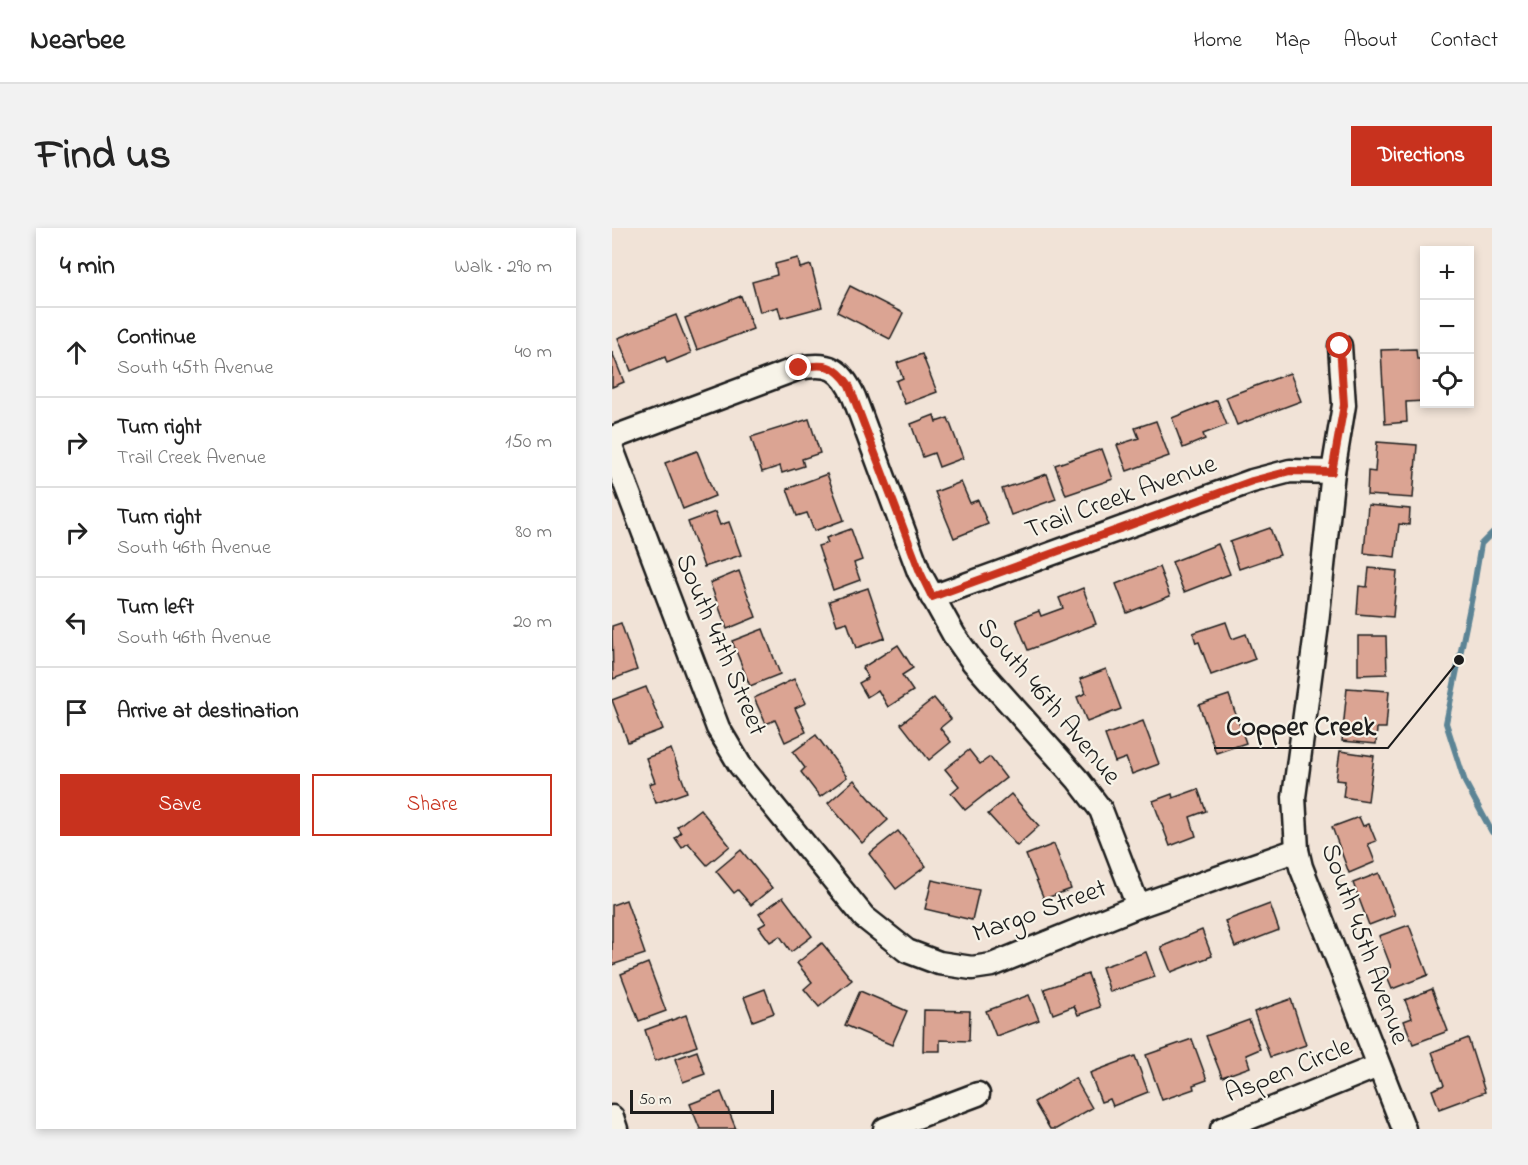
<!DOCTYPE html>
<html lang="en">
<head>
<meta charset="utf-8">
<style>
	:root { --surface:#fff; --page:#f2f2f2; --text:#222; --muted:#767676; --line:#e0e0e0; --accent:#c8321e }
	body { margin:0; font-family:"Indie Flower",sans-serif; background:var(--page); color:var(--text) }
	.controls { position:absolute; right:18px; top:18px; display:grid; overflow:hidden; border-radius:0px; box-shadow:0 3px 9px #0003 }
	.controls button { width:54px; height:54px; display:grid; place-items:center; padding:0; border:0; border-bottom:2px solid var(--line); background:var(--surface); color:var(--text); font:30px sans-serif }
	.scale { position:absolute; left:18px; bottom:15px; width:144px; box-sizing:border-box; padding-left:6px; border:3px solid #1c1c1c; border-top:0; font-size:16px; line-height:21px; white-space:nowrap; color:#1c1c1c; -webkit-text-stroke:4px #f7f3e8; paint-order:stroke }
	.stop { position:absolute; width:18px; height:18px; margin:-14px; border:4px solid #c8321e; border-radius:50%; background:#fff }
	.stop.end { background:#c8321e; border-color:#fff; box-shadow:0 2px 6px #0008 }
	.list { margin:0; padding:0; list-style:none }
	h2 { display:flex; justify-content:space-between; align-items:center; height:78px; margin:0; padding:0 24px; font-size:26px }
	h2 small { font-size:20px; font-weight:400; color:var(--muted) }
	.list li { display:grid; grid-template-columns:39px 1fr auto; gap:18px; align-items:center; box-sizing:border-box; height:90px; padding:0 24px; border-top:2px solid var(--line) }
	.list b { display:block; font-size:22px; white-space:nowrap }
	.list p { margin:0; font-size:20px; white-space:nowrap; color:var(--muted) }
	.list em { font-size:20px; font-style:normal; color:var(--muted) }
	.actions { display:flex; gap:12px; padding:18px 24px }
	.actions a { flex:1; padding:14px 0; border:2px solid var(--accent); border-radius:0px; text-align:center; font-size:21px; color:var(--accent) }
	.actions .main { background:var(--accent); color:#fff }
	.icon { flex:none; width:33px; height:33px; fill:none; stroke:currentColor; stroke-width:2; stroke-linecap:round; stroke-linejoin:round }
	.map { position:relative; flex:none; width:880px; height:901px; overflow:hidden; border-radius:0px }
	header { display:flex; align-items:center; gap:36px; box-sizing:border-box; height:84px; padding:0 30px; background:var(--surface); border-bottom:2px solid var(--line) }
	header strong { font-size:28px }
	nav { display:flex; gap:33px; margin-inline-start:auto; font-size:21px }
	.intro { display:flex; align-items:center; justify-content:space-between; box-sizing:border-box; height:144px; padding:0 36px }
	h1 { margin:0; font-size:42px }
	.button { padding:15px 27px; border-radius:0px; background:var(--accent); color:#fff; font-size:21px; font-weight:700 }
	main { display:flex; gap:36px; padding:0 36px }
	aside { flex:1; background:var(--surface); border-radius:0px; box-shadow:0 3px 9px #0003 }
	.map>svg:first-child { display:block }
</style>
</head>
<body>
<header>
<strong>Nearbee</strong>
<nav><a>Home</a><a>Map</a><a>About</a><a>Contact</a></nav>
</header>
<div class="intro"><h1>Find us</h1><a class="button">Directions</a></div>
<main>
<aside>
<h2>4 min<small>Walk · 290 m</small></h2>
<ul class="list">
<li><svg class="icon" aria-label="ahead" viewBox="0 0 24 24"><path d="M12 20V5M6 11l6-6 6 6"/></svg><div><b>Continue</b><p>South 45th Avenue</p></div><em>40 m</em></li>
<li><svg class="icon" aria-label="right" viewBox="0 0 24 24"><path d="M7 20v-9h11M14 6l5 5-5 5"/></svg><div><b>Turn right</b><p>Trail Creek Avenue</p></div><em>150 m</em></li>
<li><svg class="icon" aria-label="right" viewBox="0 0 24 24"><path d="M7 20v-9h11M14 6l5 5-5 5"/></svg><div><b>Turn right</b><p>South 46th Avenue</p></div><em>80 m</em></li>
<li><svg class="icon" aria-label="left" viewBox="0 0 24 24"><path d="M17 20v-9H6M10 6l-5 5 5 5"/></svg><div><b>Turn left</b><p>South 46th Avenue</p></div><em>20 m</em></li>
<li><svg class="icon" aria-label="arrive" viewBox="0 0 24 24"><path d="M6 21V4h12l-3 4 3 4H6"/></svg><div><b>Arrive at destination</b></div></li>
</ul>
<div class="actions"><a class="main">Save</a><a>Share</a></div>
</aside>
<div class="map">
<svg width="880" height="901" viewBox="0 0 880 901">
	<rect width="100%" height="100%" fill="#f1e3d7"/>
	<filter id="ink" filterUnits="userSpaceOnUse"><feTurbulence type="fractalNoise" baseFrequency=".0167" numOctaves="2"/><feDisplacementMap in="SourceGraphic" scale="12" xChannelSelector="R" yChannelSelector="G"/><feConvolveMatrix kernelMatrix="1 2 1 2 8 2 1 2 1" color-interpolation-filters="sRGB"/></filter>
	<g filter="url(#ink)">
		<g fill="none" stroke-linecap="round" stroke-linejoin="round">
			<path stroke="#5b8495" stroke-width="6" d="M880,305L869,316L860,369L834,495L853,554L880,604"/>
		</g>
		<g fill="#dba493" stroke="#1c1c1c" stroke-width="1.5">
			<path d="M186,30L188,40L199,37L210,79L169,90L166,79L148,84L140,54L165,47L163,36Z"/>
			<path d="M238,58L291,85L278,111L225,84Z"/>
			<path d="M129,68L141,101L85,122L73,90Z"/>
			<path d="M64,87L79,125L55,135L53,129L19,143L6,110Z"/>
			<path d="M804,121L805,131H812V173L794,174L795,194L773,196L769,122Z"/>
			<path d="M0,124L12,154L0,159Z"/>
			<path d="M310,126L325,164L293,176L284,153L291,150L285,135Z"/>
			<path d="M678,145L689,173L625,197L614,169Z"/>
			<path d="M605,172L615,197L591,206L593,211L571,220L560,190Z"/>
			<path d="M322,187L324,194L336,190L351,230L327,239L322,225L311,229L299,196Z"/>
			<path d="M197,191L208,225L190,231L192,238L170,245L168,238L150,244L139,209Z"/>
			<path d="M544,193L557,228L515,243L505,217L527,210L523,200Z"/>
			<path d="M765,214L805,217L801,270L755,267L756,243L763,244Z"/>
			<path d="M490,221L501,251L454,267L443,237Z"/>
			<path d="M85,223L103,268L71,281L53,235Z"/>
			<path d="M215,246L232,292L202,303L195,285L185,288L175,261Z"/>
			<path d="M435,246L444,271L399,287L390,261Z"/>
			<path d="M349,254L358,275L366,272L376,296L342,310L323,264Z"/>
			<path d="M756,277L798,281L797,297L787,296L783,329L752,325Z"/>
			<path d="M103,284L108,297L117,294L129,327L92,339L76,294Z"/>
			<path d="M658,300L668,327L627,341L618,314Z"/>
			<path d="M239,301L250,332L242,335L248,352L221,362L206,318L216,315L214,310Z"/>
			<path d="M606,316L618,346L572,364L560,334Z"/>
			<path d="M547,339L558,368L515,385L504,356Z"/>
			<path d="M757,340L785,343L781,389L745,386L747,358L755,359Z"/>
			<path d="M127,343L144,389L115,401L98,355Z"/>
			<path d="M256,360L273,410L244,420L235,394L225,397L217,373Z"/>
			<path d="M471,360L484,396L416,422L404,392L427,383L429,388L451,380L447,370Z"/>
			<path d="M614,394L620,411L634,406L643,431L599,447L587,414L584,415L581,405Z"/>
			<path d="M9,395L25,442L1,451L0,398Z"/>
			<path d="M151,401L168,446L138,458L120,413Z"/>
			<path d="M746,408H774L775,446L746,447Z"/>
			<path d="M286,417L301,440L290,447L301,463L276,479L266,462L255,469L247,455L256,450L250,440Z"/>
			<path d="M494,441L509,481L475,494L465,469L474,465L468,451Z"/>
			<path d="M182,451L194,475L183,480L194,504L173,514L163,492L154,496L142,470Z"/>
			<path d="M34,459L51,501L16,514L0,472Z"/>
			<path d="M735,460L777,463L774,500H765L764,516L730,513Z"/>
			<path d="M617,467L634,515L604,525L587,477Z"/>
			<path d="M322,470L339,491L328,500L339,514L317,532L289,496Z"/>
			<path d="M531,493L547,536L520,546L514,530L503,534L493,507Z"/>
			<path d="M204,507L235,549L208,569L189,544L193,540L181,524Z"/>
			<path d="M59,521L75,564L44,575L37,556L43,554L34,530Z"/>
			<path d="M357,522L368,536L378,529L394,550L353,582L339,565L347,558L333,541Z"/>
			<path d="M728,523L762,528L756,573L731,569L733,553L724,552Z"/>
			<path d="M242,552L276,592L250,615L216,575Z"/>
			<path d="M586,561L594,583L578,589L584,608L558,618L541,573L560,566L561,570Z"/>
			<path d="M399,566L427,598L405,618L376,586Z"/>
			<path d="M88,581L118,618L95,637L76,615L70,620L63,610L69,605L65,599Z"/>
			<path d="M747,589L751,598L757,596L764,613L756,616L763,634L737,645L720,599Z"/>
			<path d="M286,603L314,638L284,661L257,626Z"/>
			<path d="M442,616L459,661L432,671L414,627Z"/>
			<path d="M129,622L160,660L139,677L126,662L122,665L104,643Z"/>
			<path d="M767,645L783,687L757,697L741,655Z"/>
			<path d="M320,652L367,662L360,692L313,681Z"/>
			<path d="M171,669L200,708L179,724L168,708L158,714L147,699L154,695L147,686Z"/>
			<path d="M14,672L33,726L0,737V677Z"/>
			<path d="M658,676L667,702L623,719L613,693Z"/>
			<path d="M797,697L816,747L780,761L772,742L779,739L767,708Z"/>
			<path d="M590,702L600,728L559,744L549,719Z"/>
			<path d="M210,715L240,752L207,779L192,761L200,754L185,735Z"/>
			<path d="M534,724L543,749L498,764L490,739Z"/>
			<path d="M36,735L54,783L27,793L9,746Z"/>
			<path d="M476,746L488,779L466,787L462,778L441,786L432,761Z"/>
			<path d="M153,761L162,785L141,793L132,769Z"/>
			<path d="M820,761L836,803L801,816L792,793L800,790L793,772Z"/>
			<path d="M248,763L295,783L280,817L233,797Z"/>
			<path d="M417,767L427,792L384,808L374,783Z"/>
			<path d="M679,771L694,817L658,829L642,784Z"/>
			<path d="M312,782L358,783L357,813L328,812V823H311Z"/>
			<path d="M74,787L85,818L43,833L33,802Z"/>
			<path d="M637,792L648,821L634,827L638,839L610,849L594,808Z"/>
			<path d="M856,810L873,864L827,881L820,862L832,857L820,824Z"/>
			<path d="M580,811L595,852L581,857L582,861L550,872L534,827Z"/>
			<path d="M85,823L93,846L71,854L63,831Z"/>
			<path d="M523,828L536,864L501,878L498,871L489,874L478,845Z"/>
			<path d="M463,850L480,880L444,901H438L422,874Z"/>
			<path d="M109,864L124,901H88L78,876Z"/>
		</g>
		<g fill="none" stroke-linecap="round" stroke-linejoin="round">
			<defs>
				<g id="minor">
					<path d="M728,118L732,177L721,244L704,404L682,569L685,622L689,639L792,901"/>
					<path d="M0,210L187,140C217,134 229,140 242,169L307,344L342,407L361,434L466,552L489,582L526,678"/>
					<path d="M0,221L106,500L128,537L252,689L295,723L327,735L360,740L380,737L526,678L685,622"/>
					<path d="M320,369L640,253L678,243L721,244"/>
					<path d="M0,889L4,901"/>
					<path d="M273,901L366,866"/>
					<path d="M610,901L766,838"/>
				</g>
			</defs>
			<use href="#minor" stroke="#1c1c1c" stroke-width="27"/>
			<use href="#minor" stroke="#f7f3e8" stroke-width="22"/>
		</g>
	</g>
	<g fill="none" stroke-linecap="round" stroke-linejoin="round" filter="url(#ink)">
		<path stroke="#c8321e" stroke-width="8" d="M187,140C211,135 223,136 237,157L308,344L320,369L640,253L678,243L720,244L732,177L728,118"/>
	</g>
	<g text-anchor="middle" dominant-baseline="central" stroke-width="4.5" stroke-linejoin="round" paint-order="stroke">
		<g font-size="27" fill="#1c1c1c" stroke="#f7f3e8">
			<text transform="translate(509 270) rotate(-20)">Trail Creek Avenue</text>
			<text transform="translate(108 417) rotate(67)">South 47th Street</text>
			<text transform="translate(436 474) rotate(50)">South 46th Avenue</text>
			<text transform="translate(428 684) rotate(-20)">Margo Street</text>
			<text transform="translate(752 716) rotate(70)">South 45th Avenue</text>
			<text transform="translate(677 843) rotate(-22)">Aspen Circle</text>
		</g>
	</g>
	<path fill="none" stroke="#1c1c1c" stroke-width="2" d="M847 432L776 520H602"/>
	<circle fill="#1c1c1c" stroke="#f7f3e8" stroke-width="2" cx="847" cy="432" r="6"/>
	<g font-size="28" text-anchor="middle" font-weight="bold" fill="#1c1c1c" stroke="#f7f3e8" stroke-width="4.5" stroke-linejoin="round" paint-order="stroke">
		<text x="689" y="507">Copper Creek</text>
	</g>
</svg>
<div class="controls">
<button>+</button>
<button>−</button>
<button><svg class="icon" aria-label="locate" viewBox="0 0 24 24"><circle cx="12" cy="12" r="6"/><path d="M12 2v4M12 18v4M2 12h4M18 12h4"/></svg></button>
</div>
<div class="scale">50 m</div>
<div class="stop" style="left:728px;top:118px"></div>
<div class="stop end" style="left:187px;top:140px"></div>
</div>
</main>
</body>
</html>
